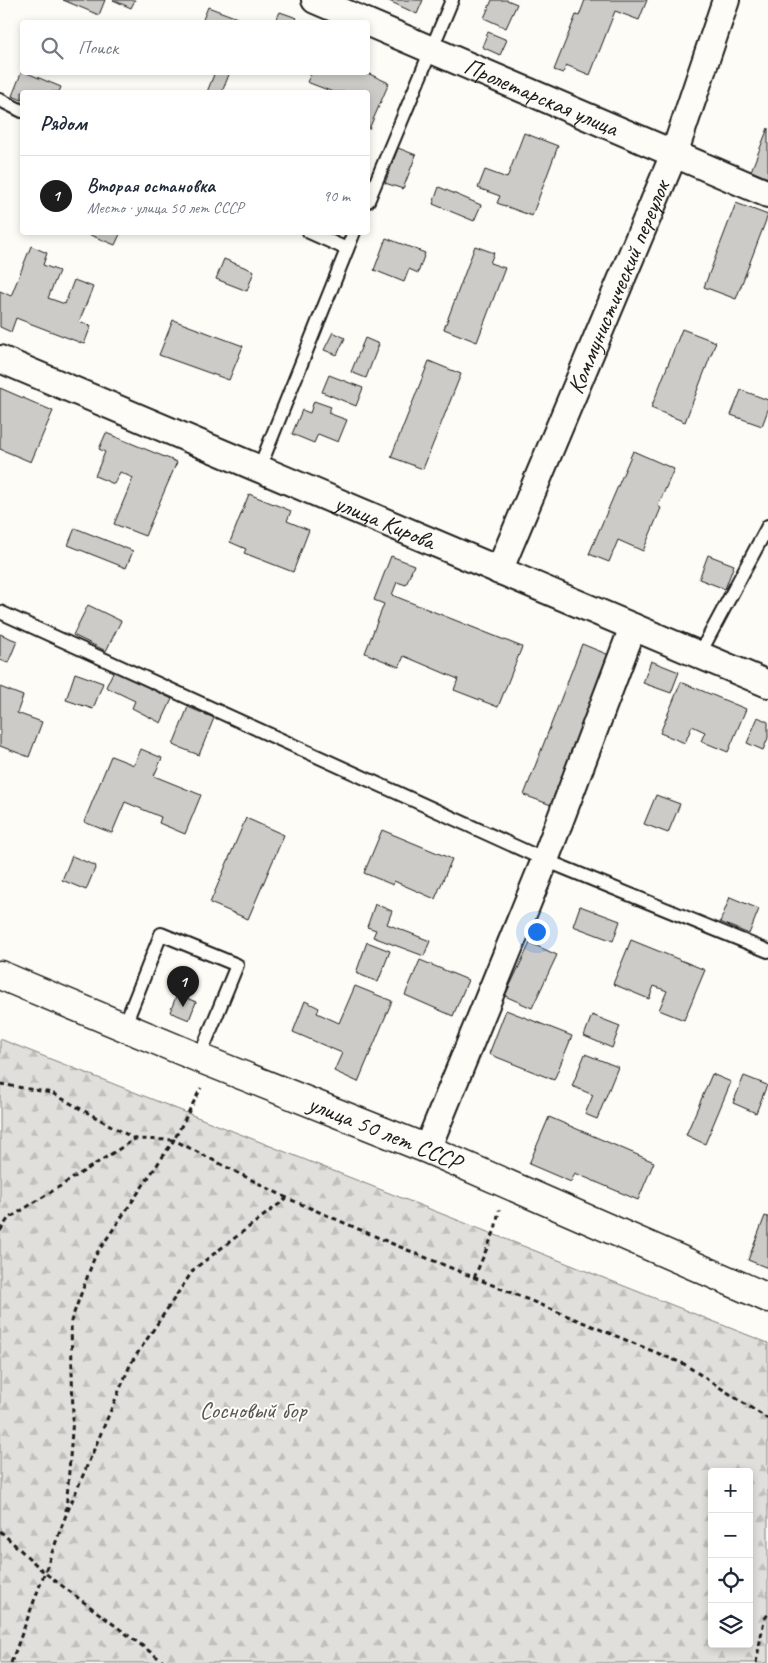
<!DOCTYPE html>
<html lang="ru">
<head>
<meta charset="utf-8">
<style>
	:root { --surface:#fff; --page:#f2f2f3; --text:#1f2937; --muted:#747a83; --line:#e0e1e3; --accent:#1c1c1c }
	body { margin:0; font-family:Caveat,sans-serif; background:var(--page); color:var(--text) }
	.controls { position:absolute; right:15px; bottom:15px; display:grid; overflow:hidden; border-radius:5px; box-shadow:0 2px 8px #0003 }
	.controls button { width:45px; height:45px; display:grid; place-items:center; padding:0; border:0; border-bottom:1px solid var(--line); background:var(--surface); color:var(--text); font:25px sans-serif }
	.you { position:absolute; left:536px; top:931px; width:18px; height:18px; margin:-12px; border:4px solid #fff; border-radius:50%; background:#1a73e8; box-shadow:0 0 0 8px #1a73e833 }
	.badge { display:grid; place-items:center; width:32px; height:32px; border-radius:50%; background:var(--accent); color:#fff; font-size:16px; font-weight:700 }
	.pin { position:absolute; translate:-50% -41px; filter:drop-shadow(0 1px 2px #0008) }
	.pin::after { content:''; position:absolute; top:26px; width:18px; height:15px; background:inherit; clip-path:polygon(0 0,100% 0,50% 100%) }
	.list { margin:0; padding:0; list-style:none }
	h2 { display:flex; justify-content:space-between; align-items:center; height:65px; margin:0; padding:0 20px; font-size:21px }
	h2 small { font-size:16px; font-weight:400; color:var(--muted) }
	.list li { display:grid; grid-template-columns:32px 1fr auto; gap:15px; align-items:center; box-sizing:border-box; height:80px; padding:0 20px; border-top:1px solid var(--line) }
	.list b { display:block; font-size:19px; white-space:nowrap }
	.list p { margin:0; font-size:16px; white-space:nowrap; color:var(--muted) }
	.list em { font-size:16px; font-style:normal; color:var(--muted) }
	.icon { flex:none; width:28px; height:28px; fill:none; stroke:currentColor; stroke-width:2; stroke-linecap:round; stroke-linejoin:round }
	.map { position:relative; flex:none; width:768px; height:1663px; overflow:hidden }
	.search { position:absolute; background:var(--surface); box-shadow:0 2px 8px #0003; left:20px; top:20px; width:350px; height:55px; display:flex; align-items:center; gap:12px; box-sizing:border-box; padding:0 18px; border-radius:5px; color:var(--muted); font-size:19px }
	.panel { position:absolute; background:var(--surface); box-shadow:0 2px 8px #0003; left:20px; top:90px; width:350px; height:145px; border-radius:5px }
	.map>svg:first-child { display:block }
</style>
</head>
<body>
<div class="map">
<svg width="768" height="1663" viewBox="0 0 768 1663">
	<defs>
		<pattern id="forest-firs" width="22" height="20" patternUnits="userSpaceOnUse" patternTransform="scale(1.25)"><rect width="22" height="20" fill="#e0dfdb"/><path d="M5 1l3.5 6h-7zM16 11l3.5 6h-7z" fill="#c0bfbb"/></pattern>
	</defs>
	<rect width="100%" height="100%" fill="#fdfcf7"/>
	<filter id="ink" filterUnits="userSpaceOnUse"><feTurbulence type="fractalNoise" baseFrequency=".02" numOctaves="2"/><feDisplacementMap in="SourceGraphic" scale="10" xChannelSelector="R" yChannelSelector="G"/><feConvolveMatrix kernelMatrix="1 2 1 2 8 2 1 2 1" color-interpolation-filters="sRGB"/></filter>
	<g filter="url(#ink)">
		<path fill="url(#forest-firs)" stroke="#7e7e7c" fill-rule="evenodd" d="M0,1039L768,1343V1663H0ZM712,1472H749V1644H712Z"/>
		<g fill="#cccbc8" stroke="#1c1c1c">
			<path d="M63,0H105L99,15Z"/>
			<path d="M113,0H135L131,8Z"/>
			<path d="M387,0H423L417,14Z"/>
			<path d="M492,0H507L517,4L506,28L484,18Z"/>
			<path d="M585,0H647L639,20L615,11L590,75L566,65L563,73L554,70L576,15L579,16Z"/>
			<path d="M208,7L248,22H202Z"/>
			<path d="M280,12L297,18L295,22H275Z"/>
			<path d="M488,32L507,40L500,55L482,47Z"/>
			<path d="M22,71L61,87L59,92H22V100L12,96Z"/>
			<path d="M215,72H230L222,92H207Z"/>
			<path d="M312,72H365L389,83L369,129L368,128V92H333L307,82Z"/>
			<path d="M768,128V178L751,171Z"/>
			<path d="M524,133L558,146L532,216L497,203L500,196L478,188L485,170L507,178Z"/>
			<path d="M398,148L416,155L403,189L385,183Z"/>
			<path d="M439,187L481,205L474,221L433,204Z"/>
			<path d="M736,203L768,215L736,299L704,287Z"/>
			<path d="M83,232H121L115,245Z"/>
			<path d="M386,238L425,253L418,273L409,269L404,282L374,270Z"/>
			<path d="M31,246L47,253L43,265L59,271L48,298L65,304L74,280L93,287L79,322L91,326L84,344L16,318L11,332L0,327V291L11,296Z"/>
			<path d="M475,246L494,253L490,263L505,268L477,342L444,329Z"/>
			<path d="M224,259L254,271L247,291L216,279Z"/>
			<path d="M173,320L243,346L229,380L159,355Z"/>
			<path d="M682,329L716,342L685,422L651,408Z"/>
			<path d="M333,332L345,338L337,355L324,350Z"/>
			<path d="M365,338L379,344L366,378L351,372Z"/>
			<path d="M429,361L461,374L423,469L391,457Z"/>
			<path d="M329,375L363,388L356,406L322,392Z"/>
			<path d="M0,388L53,411L31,462L0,449Z"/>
			<path d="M741,390L768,400V410L762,426L731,415Z"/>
			<path d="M314,401L331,407L328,413L347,420L338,442L318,434L314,443L292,434L302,410L310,413Z"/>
			<path d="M106,433L177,462L145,536L114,524L133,478L120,472L114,484L95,476L105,452L99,449Z"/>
			<path d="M633,451L674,469L658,506L661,508L643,551L618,540L609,562L589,554Z"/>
			<path d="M249,494L291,511L287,521L309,530L293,572L244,553L246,549L230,542Z"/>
			<path d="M75,528L133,551L126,568L68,545Z"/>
			<path d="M708,555L734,565L725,589L699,579Z"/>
			<path d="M391,556L414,565L406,585L397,582L392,595L522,647L498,707L454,690L458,679L404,656L399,667L365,653L384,604L374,600Z"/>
			<path d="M88,605L121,621L106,651L73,635Z"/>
			<path d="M0,634L17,641L8,663L0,660Z"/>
			<path d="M582,644L609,655L551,805L524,795Z"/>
			<path d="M651,661L679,672L671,693L643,683Z"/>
			<path d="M114,670L172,699L161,723L132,708L135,701L106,687Z"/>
			<path d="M75,673L103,683L93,709L66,700Z"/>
			<path d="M681,682L746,709L728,752L701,741L705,732L692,726L685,743L660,733Z"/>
			<path d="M0,687L23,696L17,713L42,722L29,757L0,746Z"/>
			<path d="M188,707L214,718L199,755L173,745Z"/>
			<path d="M758,717L768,722V738L763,750L747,743Z"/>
			<path d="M141,749L162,758L154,776L201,795L185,834L159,823L161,817L125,802L112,833L84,822L111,756L134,765Z"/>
			<path d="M656,795L680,804L668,833L644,824Z"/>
			<path d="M246,818L284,835L248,919L210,903Z"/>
			<path d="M382,830L452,859L435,899L394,881L393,885L364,873Z"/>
			<path d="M72,856L96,866L86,890L62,880Z"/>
			<path d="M730,897L759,909L749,934L720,922Z"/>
			<path d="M375,904L392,911L387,924L430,941L424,956L373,937L376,930L367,927Z"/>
			<path d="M580,906L620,921L613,941L573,926Z"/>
			<path d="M631,940L705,970L684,1020L659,1010L667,991L654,986L649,999L613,984Z"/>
			<path d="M367,942L390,951L378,982L356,973Z"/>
			<path d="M530,943L557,955L532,1008L505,996Z"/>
			<path d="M420,960L468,980L453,1016L405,995Z"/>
			<path d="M355,986L392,1001L358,1082L334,1071L342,1053L293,1032L305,1001L319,1008L317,1013L339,1023Z"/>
			<path d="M177,994L196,1002L189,1020L170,1012Z"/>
			<path d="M506,1010L572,1036L554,1080L489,1054Z"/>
			<path d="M592,1015L620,1026L612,1048L584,1036Z"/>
			<path d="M585,1054L618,1067L597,1119L585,1114L593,1095L572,1086Z"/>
			<path d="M712,1074L731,1082L705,1144L686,1135Z"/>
			<path d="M744,1076L767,1085L756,1113L733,1103Z"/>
			<path d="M549,1117L654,1162L638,1200L575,1173L571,1182L529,1164Z"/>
			<path d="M765,1216L768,1217V1268L748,1260Z"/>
		</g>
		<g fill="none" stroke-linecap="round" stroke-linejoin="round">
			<defs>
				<g id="service">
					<path d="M0,100L22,111"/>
					<path d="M368,201L452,0"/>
					<path d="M309,232L347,249"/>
					<path d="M259,469L354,232"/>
					<path d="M0,612L545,860L768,951"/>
					<path d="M699,655L768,526"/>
					<path d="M124,1027L161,934L237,965L199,1058"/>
				</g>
				<g id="minor">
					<path id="s1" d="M315,0L768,194"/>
					<path id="s2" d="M0,359L768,684"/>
					<path id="s3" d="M499,571L674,154L726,0"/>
					<path d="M427,1149L545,860L633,627"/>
				</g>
				<g id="tertiary">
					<path id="s4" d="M0,975L199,1058L427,1149L768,1298"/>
				</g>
			</defs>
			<use href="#service" stroke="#1c1c1c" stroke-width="16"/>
			<use href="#minor" stroke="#1c1c1c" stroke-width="30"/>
			<use href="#tertiary" stroke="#1c1c1c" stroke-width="31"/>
			<g stroke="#1c1c1c" stroke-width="3" stroke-dasharray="5 4" stroke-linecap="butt">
				<path d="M0,1084L52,1093L135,1139"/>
				<path d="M0,1231L8,1219L135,1139L174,1140L201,1088"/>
				<path d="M474,1278L495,1230L499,1210"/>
				<path d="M66,1511L73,1418L71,1321L95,1256L174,1140L287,1198"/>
				<path d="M0,1531L45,1573L165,1663"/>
				<path d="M11,1663L66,1515L131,1363L194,1269L287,1198L393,1244L684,1364L768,1419"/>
				<path d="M756,1663L764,1620L768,1614"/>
			</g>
			<use href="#service" stroke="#fdfcf7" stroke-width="12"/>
			<use href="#minor" stroke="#fdfcf7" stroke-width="26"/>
			<use href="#tertiary" stroke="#fdfcf7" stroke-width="28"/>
		</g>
	</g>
	<g text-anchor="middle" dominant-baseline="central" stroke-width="4" stroke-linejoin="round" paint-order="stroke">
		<g font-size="24" fill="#1c1c1c" stroke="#fdfcf7">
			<text stroke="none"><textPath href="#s1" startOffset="246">Пролетарская улица</textPath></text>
			<text stroke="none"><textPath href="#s3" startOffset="308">Коммунистический переулок</textPath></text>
			<text stroke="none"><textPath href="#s2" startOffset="418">улица Кирова</textPath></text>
			<text stroke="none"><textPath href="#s4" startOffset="416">улица 50 лет СССР</textPath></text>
		</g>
		<g font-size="24" fill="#575655" stroke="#fdfcf7">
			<text x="253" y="1410">Сосновый бор</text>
		</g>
	</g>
</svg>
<div class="controls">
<button>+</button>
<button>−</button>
<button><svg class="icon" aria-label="locate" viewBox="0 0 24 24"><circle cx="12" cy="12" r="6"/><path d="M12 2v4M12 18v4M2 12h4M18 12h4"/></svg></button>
<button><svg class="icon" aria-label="layers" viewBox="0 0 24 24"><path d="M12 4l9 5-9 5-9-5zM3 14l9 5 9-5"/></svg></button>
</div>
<div class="you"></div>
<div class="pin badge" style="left:183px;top:1007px">1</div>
<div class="search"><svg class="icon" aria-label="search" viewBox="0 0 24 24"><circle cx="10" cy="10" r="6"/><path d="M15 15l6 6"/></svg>Поиск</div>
<section class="panel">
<h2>Рядом<small></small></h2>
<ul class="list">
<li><span class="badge">1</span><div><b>Вторая остановка</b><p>Место · улица 50 лет СССР</p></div><em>90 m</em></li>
</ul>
</section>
</div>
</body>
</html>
